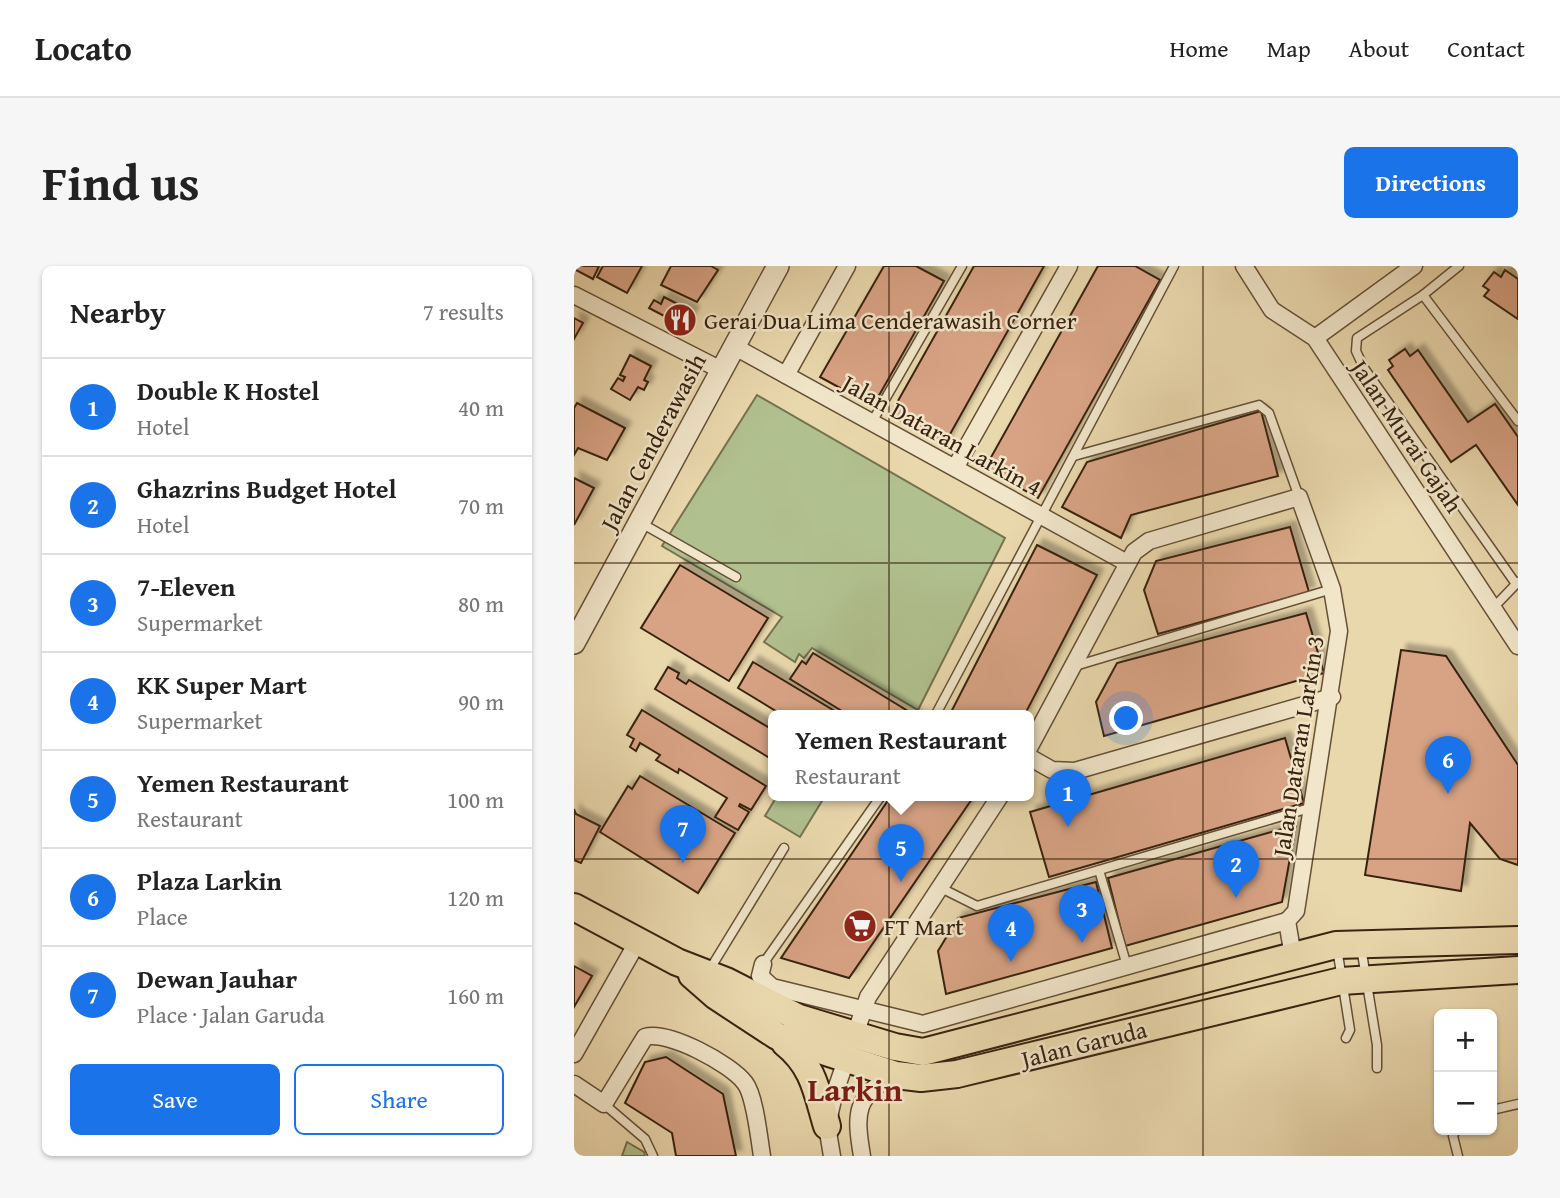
<!DOCTYPE html>
<html lang="en">
<head>
<meta charset="utf-8">
<style>
	:root { --surface:#fff; --page:#f6f6f6; --text:#222; --muted:#767676; --line:#e0e0e0; --accent:#1a73e8 }
	body { margin:0; font-family:"Gentium Book Plus",serif; background:var(--page); color:var(--text) }
	.controls { position:absolute; right:21px; bottom:21px; display:grid; overflow:hidden; border-radius:10px; box-shadow:0 2px 5px #0004 }
	.controls button { width:63px; height:63px; display:grid; place-items:center; padding:0; border:0; border-bottom:2px solid var(--line); background:var(--surface); color:var(--text); font:35px sans-serif }
	.you { position:absolute; left:553px; top:453px; width:24px; height:24px; margin:-18px; border:5px solid #fff; border-radius:50%; background:#1a73e8; box-shadow:0 0 0 10px #1a73e833 }
	.badge { display:grid; place-items:center; width:46px; height:46px; border-radius:50%; background:var(--accent); color:#fff; font-size:23px; font-weight:700 }
	.pin { position:absolute; translate:-50% -58px; filter:drop-shadow(0 2px 4px #0008) }
	.pin::after { content:''; position:absolute; top:37px; width:24px; height:21px; background:inherit; clip-path:polygon(0 0,100% 0,50% 100%) }
	.popup { position:absolute; left:194px; top:444px; width:266px; height:91px; box-sizing:border-box; display:grid; place-content:center; border-radius:10px; background:var(--surface); filter:drop-shadow(0 2px 5px #0005); font-size:23px; white-space:nowrap; color:var(--muted) }
	.popup b { font-size:26px; color:var(--text) }
	.popup::after { content:''; position:absolute; left:50%; top:100%; margin-left:-14px; border:14px solid transparent; border-top-color:var(--surface) }
	.list { margin:0; padding:0; list-style:none }
	h2 { display:flex; justify-content:space-between; align-items:center; height:91px; margin:0; padding:0 28px; font-size:30px }
	h2 small { font-size:23px; font-weight:400; color:var(--muted) }
	.list li { display:grid; grid-template-columns:46px 1fr auto; gap:21px; align-items:center; box-sizing:border-box; height:98px; padding:0 28px; border-top:2px solid var(--line) }
	.list b { display:block; font-size:26px; white-space:nowrap }
	.list p { margin:0; font-size:23px; white-space:nowrap; color:var(--muted) }
	.list em { font-size:23px; font-style:normal; color:var(--muted) }
	.actions { display:flex; gap:14px; padding:21px 28px }
	.actions a { flex:1; padding:16px 0; border:2px solid var(--accent); border-radius:10px; text-align:center; font-size:24px; color:var(--accent) }
	.actions .main { background:var(--accent); color:#fff }
	.map { position:relative; flex:none; width:944px; height:890px; overflow:hidden; border-radius:10px }
	header { display:flex; align-items:center; gap:42px; box-sizing:border-box; height:98px; padding:0 35px; background:var(--surface); border-bottom:2px solid var(--line) }
	header strong { font-size:33px }
	nav { display:flex; gap:38px; margin-inline-start:auto; font-size:24px }
	.intro { display:flex; align-items:center; justify-content:space-between; box-sizing:border-box; height:168px; padding:0 42px }
	h1 { margin:0; font-size:49px }
	.button { padding:18px 32px; border-radius:10px; background:var(--accent); color:#fff; font-size:24px; font-weight:700 }
	main { display:flex; gap:42px; padding:0 42px }
	aside { flex:1; background:var(--surface); border-radius:10px; box-shadow:0 2px 5px #0004 }
	.map>svg:first-child { display:block }
</style>
</head>
<body>
<header>
<strong>Locato</strong>
<nav><a>Home</a><a>Map</a><a>About</a><a>Contact</a></nav>
</header>
<div class="intro"><h1>Find us</h1><a class="button">Directions</a></div>
<main>
<aside>
<h2>Nearby<small>7 results</small></h2>
<ul class="list">
<li><span class="badge">1</span><div><b>Double K Hostel</b><p>Hotel</p></div><em>40 m</em></li>
<li><span class="badge">2</span><div><b>Ghazrins Budget Hotel</b><p>Hotel</p></div><em>70 m</em></li>
<li><span class="badge">3</span><div><b>7-Eleven</b><p>Supermarket</p></div><em>80 m</em></li>
<li><span class="badge">4</span><div><b>KK Super Mart</b><p>Supermarket</p></div><em>90 m</em></li>
<li><span class="badge">5</span><div><b>Yemen Restaurant</b><p>Restaurant</p></div><em>100 m</em></li>
<li><span class="badge">6</span><div><b>Plaza Larkin</b><p>Place</p></div><em>120 m</em></li>
<li><span class="badge">7</span><div><b>Dewan Jauhar</b><p>Place · Jalan Garuda</p></div><em>160 m</em></li>
</ul>
<div class="actions"><a class="main">Save</a><a>Share</a></div>
</aside>
<div class="map">
<svg width="944" height="890" viewBox="0 0 944 890">
	<defs>
		<filter id="shadow"><feDropShadow dx="6" dy="-6" stdDeviation="2" flood-color="#0004"/></filter>
	</defs>
	<rect width="100%" height="100%" fill="#ead8ad"/>
	<filter id="stains"><feTurbulence type="fractalNoise" baseFrequency=".00286" numOctaves="4"/><feColorMatrix values="0 0 0 0 .2 0 0 0 0 .09 0 0 0 0 .02 0 0 0 .5 -.17"/></filter>
	<radialGradient id="worn" r=".72"><stop offset=".6" stop-color="#630" stop-opacity="0"/><stop offset="1" stop-color="#630" stop-opacity=".3"/></radialGradient>
	<g fill="#b1c08f" stroke="#757250" stroke-width="2">
		<path d="M183,129L431,272L344,444L238,382L230,392L225,388L221,396L190,376L208,351L88,280Z"/>
		<path d="M203,530H251L226,571L191,550Z"/>
		<path d="M53,876L70,886L71,890H48Z"/>
	</g>
	<g fill="#d8a385" stroke="#392310" stroke-width="2" filter="url(#shadow)">
		<path d="M1,0H25L19,13L0,3Z"/>
		<path d="M29,0H68L53,27L23,11Z"/>
		<path d="M97,0H137L144,4L123,36L87,19Z"/>
		<path d="M310,0H342L370,15L299,140L246,111Z"/>
		<path d="M400,0H470L370,179L316,149Z"/>
		<path d="M524,0H561L586,14L464,232L411,202Z"/>
		<path d="M931,4L944,13V53L910,30L915,24L909,20L920,6L927,11Z"/>
		<path d="M90,31L119,46L111,61L75,42L80,34L87,38Z"/>
		<path d="M0,52L9,57L0,73Z"/>
		<path d="M831,83L836,90L844,84L894,156L921,138L944,171V239L902,179L877,196L814,104L819,100L815,94Z"/>
		<path d="M56,89L77,100L70,114L74,116L70,124L64,121L56,134L37,123L44,112L49,115L51,111L46,109Z"/>
		<path d="M3,137L51,162L33,194L4,182L0,189V142Z"/>
		<path d="M687,145L704,210L557,249L547,272L488,241L513,196Z"/>
		<path d="M0,212L20,222L0,259Z"/>
		<path d="M716,261L735,326L584,368L570,324L582,295Z"/>
		<path d="M463,279L523,309L450,450H375Z"/>
		<path d="M106,299L194,352L155,415L67,362Z"/>
		<path d="M732,347L750,407L530,470L522,436L543,397Z"/>
		<path d="M827,384L872,390L944,499V599L926,593L896,557L887,625L791,609Z"/>
		<path d="M239,387L342,450H276L216,413L228,395L232,398Z"/>
		<path d="M179,396L269,450H210L164,422Z"/>
		<path d="M94,401L105,407L103,412L112,418L115,414L199,464V494L81,423Z"/>
		<path d="M68,444L192,520L177,544L166,538L165,540L175,546L164,564L141,551L153,532L105,503L104,507L82,494L86,489L66,477L62,485L56,481L60,473L53,469Z"/>
		<path d="M711,472L730,537L475,611L456,546Z"/>
		<path d="M66,510L161,567L124,627L26,566L54,520L58,523Z"/>
		<path d="M317,530H400L275,712L207,692Z"/>
		<path d="M0,543L2,548L26,560L7,597L0,594Z"/>
		<path d="M722,559L708,636L551,680L534,612Z"/>
		<path d="M522,616L538,682L372,728L364,685L384,652Z"/>
		<path d="M0,700L18,710L0,741Z"/>
		<path d="M92,791L149,828L162,890H102L98,867L51,837L71,796Z"/>
	</g>
	<g fill="none" stroke-linecap="round" stroke-linejoin="round">
		<defs>
			<g id="service">
				<path d="M885,0L849,29L944,155"/>
				<path d="M849,29L783,72L782,85L790,102L942,318"/>
				<path d="M298,156L388,0"/>
				<path d="M500,190L685,139L695,147L725,231"/>
				<path d="M67,257L162,311"/>
				<path d="M920,341L944,316"/>
				<path d="M501,400L758,323"/>
				<path d="M361,450L600,0"/>
				<path d="M525,604L553,700"/>
				<path d="M367,622L403,640L739,541"/>
				<path d="M787,681L803,779V802"/>
				<path d="M763,682L776,764L772,772"/>
				<path d="M189,698L307,530"/>
				<path d="M136,703L210,582"/>
				<path d="M30,838L71,873L79,890"/>
				<path d="M918,844L944,838"/>
				<path d="M882,864L879,870L884,890"/>
			</g>
			<g id="minor">
				<path d="M670,0L698,44L741,72L944,380"/>
				<path d="M0,29L147,104"/>
				<path d="M741,72L840,0"/>
				<path d="M161,81L553,297"/>
				<path d="M212,109L273,0"/>
				<path d="M381,202L495,0"/>
				<path d="M455,482L560,286L575,275L725,231L758,323L765,365L722,645L713,655"/>
				<path d="M455,491L478,504L501,505L758,431"/>
				<path d="M713,655L719,690"/>
				<path d="M189,698L186,710L198,721L349,758L713,655"/>
				<path d="M0,788L64,675"/>
				<path d="M0,818L30,838L71,771C94,764 157,798 171,817C181,830 185,872 188,890"/>
				<path d="M258,890L253,860L260,829L294,731L426,530"/>
				<path d="M288,890C281,848 280,829 322,809"/>
			</g>
			<path id="tertiary" d="M0,377L204,0"/>
			<g id="primary">
				<path d="M0,641L103,696L152,715L225,752L321,781L349,786L762,679L944,674"/>
				<path d="M118,709L142,730L203,770L322,809L347,812L383,808L767,715L944,704"/>
				<path d="M211,777C240,800 243,827 253,860"/>
			</g>
		</defs>
		<use href="#service" stroke="#655037" stroke-width="11"/>
		<use href="#minor" stroke="#655037" stroke-width="19"/>
		<use href="#tertiary" stroke="#655037" stroke-width="24"/>
		<use href="#primary" stroke="#392310" stroke-width="30"/>
		<use href="#service" stroke="#f1e6ca" stroke-width="8"/>
		<use href="#minor" stroke="#f1e6ca" stroke-width="16"/>
		<use href="#tertiary" stroke="#f1e6ca" stroke-width="21"/>
		<use href="#primary" stroke="#ead8ad" stroke-width="26"/>
	</g>
	<path fill="none" stroke="#392310" stroke-width="2" stroke-opacity="0.55" d="M315,0V890M629,0V890M0,297H944M0,593H944"/>
	<defs>
		<symbol id="restaurant-disc" viewBox="-11 -11 22 22"><circle r="9.5" fill="#8f2418" stroke="#f1e6ca"/><path d="M-5-6h1v4h1v-4h1v4h1v-4h1v5L-1.5 .5V6h-2V.5L-5-1ZM5-6V6H3V1.5H1.5Q1.5-4 5-6Z" fill="#fff"/></symbol>
		<symbol id="supermarket-disc" viewBox="-11 -11 22 22"><circle r="9.5" fill="#8f2418" stroke="#f1e6ca"/><path d="M-6-5.5h2.5l.6 2H6L4.5 2H-2.5L-4.4-4H-6ZM-1.5 3.2a1.3 1.3 0 1 0 .1 0ZM3 3.2a1.3 1.3 0 1 0 .1 0Z" fill="#fff"/></symbol>
	</defs>
	<g fill-rule="evenodd">
		<use href="#restaurant-disc" x="87" y="35" width="38" height="38"/>
		<use href="#supermarket-disc" x="267" y="641" width="38" height="38"/>
	</g>
	<g text-anchor="middle" dominant-baseline="central" stroke-width="5" stroke-linejoin="round" paint-order="stroke">
		<g font-size="24" fill="#392310" stroke="#f1e6ca" text-anchor="start">
			<text x="130" y="54">Gerai Dua Lima Cenderawasih Corner</text>
			<text x="310" y="660">FT Mart</text>
		</g>
		<g font-size="24" fill="#392310" stroke="#f1e6ca">
			<text transform="translate(368 169) rotate(29)">Jalan Dataran Larkin 4</text>
			<text transform="translate(833 170) rotate(56)">Jalan Murai Gajah</text>
			<text transform="translate(79 176) rotate(-62)">Jalan Cenderawasih</text>
			<text transform="translate(724 480) rotate(-81)">Jalan Dataran Larkin 3</text>
			<text transform="translate(510 778) rotate(-14)">Jalan Garuda</text>
		</g>
		<g font-size="32" font-weight="bold" fill="#7a1f14" stroke="#f1e6ca">
			<text x="281" y="823">Larkin</text>
		</g>
	</g>
	<rect width="100%" height="100%" filter="url(#stains)"/>
	<rect width="100%" height="100%" fill="url(#worn)"/>
</svg>
<div class="controls">
<button>+</button>
<button>−</button>
</div>
<div class="you"></div>
<div class="pin badge" style="left:494px;top:561px">1</div>
<div class="pin badge" style="left:662px;top:632px">2</div>
<div class="pin badge" style="left:508px;top:677px">3</div>
<div class="pin badge" style="left:437px;top:696px">4</div>
<div class="pin badge" style="left:327px;top:616px">5</div>
<div class="popup"><b>Yemen Restaurant</b>Restaurant</div>
<div class="pin badge" style="left:874px;top:528px">6</div>
<div class="pin badge" style="left:109px;top:597px">7</div>
</div>
</main>
</body>
</html>
